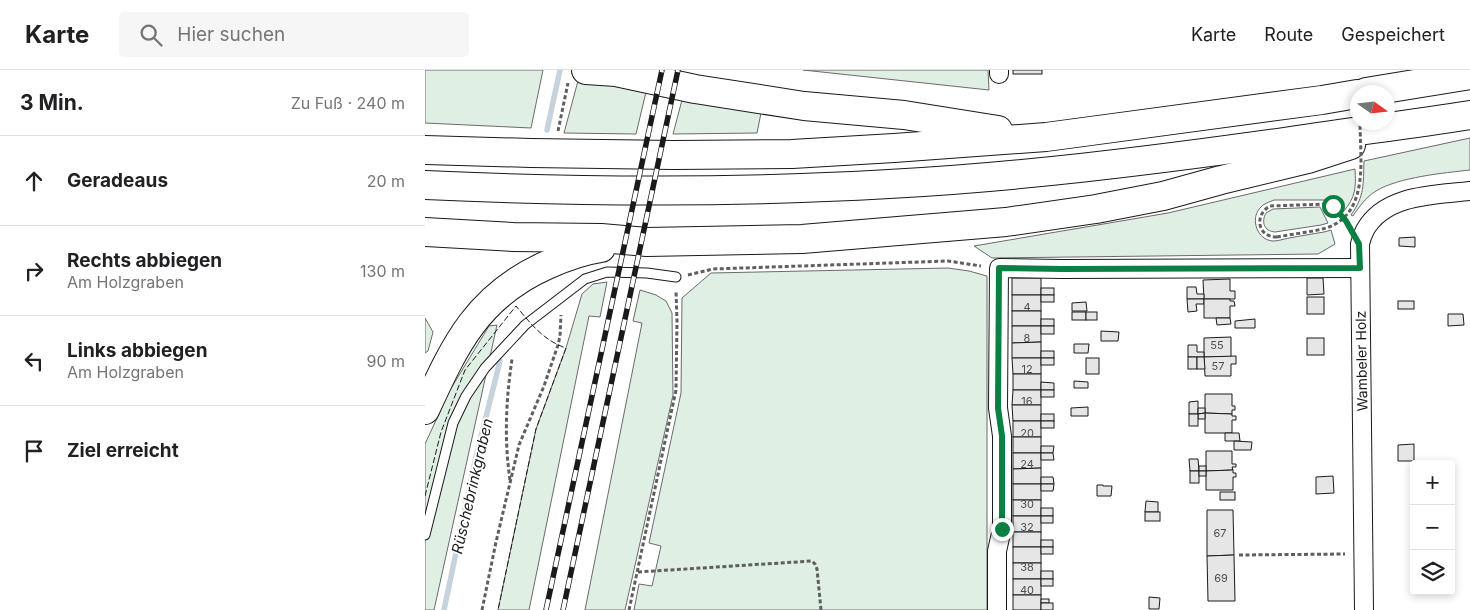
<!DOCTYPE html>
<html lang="de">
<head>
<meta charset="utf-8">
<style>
	:root { --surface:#fff; --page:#f6f6f6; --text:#202124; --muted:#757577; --line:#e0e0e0 }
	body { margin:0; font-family:Inter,sans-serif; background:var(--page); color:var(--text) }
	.controls { position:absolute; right:15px; bottom:15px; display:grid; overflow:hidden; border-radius:5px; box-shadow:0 2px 8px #0003 }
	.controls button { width:45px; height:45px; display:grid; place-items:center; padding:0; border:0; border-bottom:1px solid var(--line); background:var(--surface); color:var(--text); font:25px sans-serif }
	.compass { position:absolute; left:925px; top:15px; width:45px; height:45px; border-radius:50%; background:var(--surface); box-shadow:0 2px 8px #0003; rotate:104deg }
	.stop { position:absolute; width:15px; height:15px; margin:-11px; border:4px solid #0b8043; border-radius:50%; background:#fff }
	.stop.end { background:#0b8043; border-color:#fff; box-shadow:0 1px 5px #0008 }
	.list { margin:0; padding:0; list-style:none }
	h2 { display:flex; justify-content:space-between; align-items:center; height:65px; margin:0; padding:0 20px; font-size:21px }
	h2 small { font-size:16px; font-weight:400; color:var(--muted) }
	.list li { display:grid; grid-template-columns:32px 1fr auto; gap:15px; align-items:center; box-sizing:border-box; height:90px; padding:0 20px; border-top:1px solid var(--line) }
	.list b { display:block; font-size:19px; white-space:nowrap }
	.list p { margin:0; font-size:16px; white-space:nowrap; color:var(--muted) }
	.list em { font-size:16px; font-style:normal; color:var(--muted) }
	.icon { flex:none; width:28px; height:28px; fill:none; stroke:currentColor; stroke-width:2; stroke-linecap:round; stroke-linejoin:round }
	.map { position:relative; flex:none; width:1045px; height:540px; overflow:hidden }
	header { display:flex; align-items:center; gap:30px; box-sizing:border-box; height:70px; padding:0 25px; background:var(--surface); border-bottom:1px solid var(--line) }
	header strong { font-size:24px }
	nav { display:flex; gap:28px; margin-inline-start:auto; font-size:18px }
	.search { width:350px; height:45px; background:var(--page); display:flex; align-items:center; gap:12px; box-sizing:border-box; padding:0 18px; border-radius:5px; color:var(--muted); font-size:19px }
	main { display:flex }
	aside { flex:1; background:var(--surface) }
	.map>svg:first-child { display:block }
</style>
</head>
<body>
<header>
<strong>Karte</strong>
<div class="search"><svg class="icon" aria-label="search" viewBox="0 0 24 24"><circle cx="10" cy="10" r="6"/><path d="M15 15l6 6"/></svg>Hier suchen</div>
<nav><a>Karte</a><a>Route</a><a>Gespeichert</a></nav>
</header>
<main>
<aside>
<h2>3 Min.<small>Zu Fuß · 240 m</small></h2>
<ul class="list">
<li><svg class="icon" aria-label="ahead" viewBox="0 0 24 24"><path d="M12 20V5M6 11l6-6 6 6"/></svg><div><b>Geradeaus</b></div><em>20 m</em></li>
<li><svg class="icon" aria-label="right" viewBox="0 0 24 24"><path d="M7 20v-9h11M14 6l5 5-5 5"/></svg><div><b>Rechts abbiegen</b><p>Am Holzgraben</p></div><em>130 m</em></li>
<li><svg class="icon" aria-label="left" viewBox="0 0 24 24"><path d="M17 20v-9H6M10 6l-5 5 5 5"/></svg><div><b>Links abbiegen</b><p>Am Holzgraben</p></div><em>90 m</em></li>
<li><svg class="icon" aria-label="arrive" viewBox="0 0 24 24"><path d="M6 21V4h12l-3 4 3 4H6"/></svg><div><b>Ziel erreicht</b></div></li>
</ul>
</aside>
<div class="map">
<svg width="1045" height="540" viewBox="0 0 1045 540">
	<rect width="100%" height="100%" fill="#fff"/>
	<g fill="#e0efe3" stroke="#6a6a6a">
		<path d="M0,0H118L106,58L0,53Z"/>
		<path d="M378,0H563L564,20Z"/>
		<path d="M154,7L221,22L211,64L139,63Z"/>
		<path d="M257,30L336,43L332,63L248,64Z"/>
		<path d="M1045,68V100C1019,103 974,107 951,121C941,127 934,137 928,146L926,145C940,125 938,115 939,91Z"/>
		<path d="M930,99C931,117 931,127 918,142C914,135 910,132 901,130H849C844,132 838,134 835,138C825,149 832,170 848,171C853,171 859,169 864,168C875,166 887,164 899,162L906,160L910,174L893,184L567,188L549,176L743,143Z"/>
		<path d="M895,137L903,153L896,155L850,162C839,161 836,152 841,143L848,139Z"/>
		<path d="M523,198L544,201L562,206V540H209L214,514L227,516L236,476L224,473L256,323L257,228L286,203Z"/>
		<path d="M182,212L175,247L164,246L104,540H73L111,359L141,278L157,224L168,214Z"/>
		<path d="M215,220L231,225L241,231L247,243L248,325L200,540H160L217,253L208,251Z"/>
		<path d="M0,248L8,262L3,281L0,283Z"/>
		<path d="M72,255L9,540H0V374L25,320L64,256Z"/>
	</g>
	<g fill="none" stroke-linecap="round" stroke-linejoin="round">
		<g stroke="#c6d2dc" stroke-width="5.5">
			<path d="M122,60L135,0"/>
			<path d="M19,540L51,387L75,291"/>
		</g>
	</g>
	<g fill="#e6e6e6" stroke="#1a1a1a">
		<rect x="588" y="0" width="29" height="4"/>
		<path d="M990,167V177L974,176V168Z"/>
		<rect x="587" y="208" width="29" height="17"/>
		<path d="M882,208H898L899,224L882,225Z"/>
		<path d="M805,209V221H810V229H779L778,210Z"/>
		<path d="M762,217H771L772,224H779V229H762Z"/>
		<rect x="616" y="218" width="13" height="7"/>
		<rect x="587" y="225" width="29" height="16"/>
		<rect x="616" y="225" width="13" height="7"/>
		<rect x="882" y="227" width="17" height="17"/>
		<path d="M762,229H779V234H771L772,241L763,242Z"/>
		<path d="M779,229H805V231H809L810,236H805V248H779Z"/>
		<rect x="973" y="231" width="16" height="8"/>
		<path d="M661,232L662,241H647V233Z"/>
		<rect x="587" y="241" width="29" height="15"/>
		<rect x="647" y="242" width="14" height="8"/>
		<rect x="661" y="242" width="11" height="8"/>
		<path d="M1023,244H1038L1039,255L1023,256Z"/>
		<path d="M791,248H805L806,254L792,255Z"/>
		<rect x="616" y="249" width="13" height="7"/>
		<path d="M830,249V258H810V251Z"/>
		<path d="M587,256H616V272L587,273Z"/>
		<rect x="616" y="256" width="13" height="8"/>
		<path d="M676,261L694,262L693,271H676Z"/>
		<path d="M806,267V287H779V268Z"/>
		<rect x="882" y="268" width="17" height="17"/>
		<path d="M616,272V288H587V273Z"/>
		<path d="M649,274H664L663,283H649Z"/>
		<path d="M763,275H772V282H779V287H763Z"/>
		<rect x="616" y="281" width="13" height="7"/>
		<path d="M811,286V294H806V306H780L779,287Z"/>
		<rect x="763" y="287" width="9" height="12"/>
		<path d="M772,287H779L780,299H772Z"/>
		<path d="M587,288H616V304H588Z"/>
		<rect x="616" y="288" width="13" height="7"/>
		<rect x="661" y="288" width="13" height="16"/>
		<rect x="588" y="304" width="28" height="16"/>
		<path d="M649,311L663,312V318H649Z"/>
		<path d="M616,312L629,313V320H616Z"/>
		<path d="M588,320H616V335H587Z"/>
		<rect x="616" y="320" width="13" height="7"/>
		<path d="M780,324H807V336H810V340H807V344L780,343Z"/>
		<path d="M773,331V344H764V332Z"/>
		<path d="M587,335H616V351H588Z"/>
		<path d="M663,337V346H646V338Z"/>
		<path d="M773,338H780V343L773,344Z"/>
		<path d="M780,343L807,344V346H811V350H807V363H780Z"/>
		<path d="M780,343V349H773V344Z"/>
		<rect x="616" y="344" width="13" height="7"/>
		<rect x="764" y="344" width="9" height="12"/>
		<rect x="588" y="351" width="28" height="16"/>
		<rect x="616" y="351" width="13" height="7"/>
		<path d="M800,363H814L815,371H800Z"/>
		<rect x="588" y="367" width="28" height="16"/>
		<path d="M809,371L827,372L826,380H809Z"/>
		<path d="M989,374V391H973V375Z"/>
		<path d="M616,376H629L628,383H616Z"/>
		<path d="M781,381H807V394H811V397H807L808,400L781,401Z"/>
		<path d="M588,383H616V398L588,399Z"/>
		<path d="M616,383H628L629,390H616Z"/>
		<path d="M764,389H773L774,401H765Z"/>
		<rect x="774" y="396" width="7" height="5"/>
		<path d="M616,398V414H588V399Z"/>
		<path d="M808,400V403H811V407H808V420H781V401Z"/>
		<rect x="765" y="401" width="9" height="12"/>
		<rect x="774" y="401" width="7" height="5"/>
		<path d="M908,406L909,423L891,424V407Z"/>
		<path d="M616,407H628L629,414H616Z"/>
		<rect x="588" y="414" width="28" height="16"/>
		<path d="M616,414H629L628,421H616Z"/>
		<path d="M672,415H678V416H687L686,426H672Z"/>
		<rect x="795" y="422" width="15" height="8"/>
		<rect x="588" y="430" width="28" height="16"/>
		<path d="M721,431L733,432V442H720Z"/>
		<rect x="616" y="438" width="12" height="8"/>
		<path d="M782,440H808L809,485L782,486Z"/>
		<rect x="720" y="442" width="15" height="9"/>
		<rect x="588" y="446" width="28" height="16"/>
		<rect x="616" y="446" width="12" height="7"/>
		<rect x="588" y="462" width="28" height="15"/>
		<rect x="616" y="470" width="12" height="7"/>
		<rect x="588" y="477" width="28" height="16"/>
		<rect x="616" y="477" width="12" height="7"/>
		<path d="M809,485L810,531H783L782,486Z"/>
		<rect x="588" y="493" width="28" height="16"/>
		<rect x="616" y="501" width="12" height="8"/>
		<rect x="588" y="509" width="28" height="16"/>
		<rect x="616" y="509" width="12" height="7"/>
		<rect x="588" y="525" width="28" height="15"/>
		<path d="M724,527L735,528L734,539H724Z"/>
		<rect x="616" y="529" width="8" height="4"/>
		<rect x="616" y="533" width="12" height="7"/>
	</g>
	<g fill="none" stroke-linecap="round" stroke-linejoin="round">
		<defs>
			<path id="lane" d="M0,465L28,353L41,326L60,298L100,255L160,209L182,202L222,203L251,207"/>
			<g id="street">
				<path d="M574,0V4"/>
				<path d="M572,540V481L577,459V366L573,338L574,198L637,199L935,198"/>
				<path d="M939,540L935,174C936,169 938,164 940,160C960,124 1010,125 1045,121"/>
			</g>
			<g id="highway">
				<path d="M161,0L191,2L270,19L379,36L479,45L573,60"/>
				<path d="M941,22L1045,5"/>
				<path d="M0,80L106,83L249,85L367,84L469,78L621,67L897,30L932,24"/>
				<path d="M0,115C155,122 309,123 464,114C594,107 723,91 852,73C916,63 981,55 1045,45"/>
				<path d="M0,162L88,167L176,168L222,172L377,169L581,152L671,139L738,126L796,110L883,89L926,75"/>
				<path d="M0,340C30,275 52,226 122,195C140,187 156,181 176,178"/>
			</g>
		</defs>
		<use href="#lane" stroke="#1a1a1a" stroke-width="11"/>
		<use href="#street" stroke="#1a1a1a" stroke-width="20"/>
		<use href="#highway" stroke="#1a1a1a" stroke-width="30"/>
		<g stroke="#5f5f5f" stroke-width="3" stroke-dasharray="4 2.5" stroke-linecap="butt">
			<path d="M133,61L143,13"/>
			<path d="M852,167C832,167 829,145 845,136L902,134C911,137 918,146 923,154"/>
			<path d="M263,205L288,199L523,191L556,196"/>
			<path d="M85,410C79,369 81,330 87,289"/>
			<path d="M814,485L920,484"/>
			<path d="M213,502L387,491L390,494L392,499L396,540"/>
			<path d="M57,540L71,472L94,375L119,316L133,275L135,266L136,245"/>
			<path d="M204,540L251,320L252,251L251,221"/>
		</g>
		<use href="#lane" stroke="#fff" stroke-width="9"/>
		<use href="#street" stroke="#fff" stroke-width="18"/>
		<use href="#highway" stroke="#fff" stroke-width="28"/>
		<defs>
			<g id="rail">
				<path d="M121,540L237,0"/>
				<path d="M138,540L253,0"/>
			</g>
		</defs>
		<use href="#rail" stroke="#1a1a1a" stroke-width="5.5"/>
		<use href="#rail" stroke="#fff" stroke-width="4" stroke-dasharray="11" stroke-linecap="butt"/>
		<path stroke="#5f5f5f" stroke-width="3" stroke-dasharray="4 2.5" stroke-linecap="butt" d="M852,167C868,164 886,162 901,158C945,144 935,88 935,52"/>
		<path stroke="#1a1a1a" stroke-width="1" stroke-dasharray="6 2.5" stroke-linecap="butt" d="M0,426L16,362L40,300L91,236C105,253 119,271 141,278L111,359L73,540"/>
	</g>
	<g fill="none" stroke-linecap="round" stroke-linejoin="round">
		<path stroke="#0b8043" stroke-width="6" d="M577,459V366L573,338L574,198L637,199L935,198L934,174L921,151L908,136"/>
	</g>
	<g text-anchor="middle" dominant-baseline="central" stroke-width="4" stroke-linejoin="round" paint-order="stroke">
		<g font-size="11" fill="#4d4d4d">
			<text x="602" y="237">4</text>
			<text x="602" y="268">8</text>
			<text x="792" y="275">55</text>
			<text x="793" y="296">57</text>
			<text x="602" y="299">12</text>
			<text x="602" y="331">16</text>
			<text x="602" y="363">20</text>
			<text x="602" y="394">24</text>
			<text x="602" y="434">30</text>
			<text x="602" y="457">32</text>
			<text x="795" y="463">67</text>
			<text x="602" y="497">38</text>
			<text x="796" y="508">69</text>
			<text x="602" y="520">40</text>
		</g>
		<g font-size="14" fill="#1a1a1a" stroke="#fff">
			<text transform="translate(936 291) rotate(-91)">Wambeler Holz</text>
		</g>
		<g font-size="15" font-style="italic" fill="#1a1a1a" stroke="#fff">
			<text transform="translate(47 416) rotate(-77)">Rüschebrinkgraben</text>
		</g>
	</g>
</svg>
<div class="controls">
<button>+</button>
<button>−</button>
<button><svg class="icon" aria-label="layers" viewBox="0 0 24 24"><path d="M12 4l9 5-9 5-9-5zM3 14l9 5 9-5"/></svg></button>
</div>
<svg class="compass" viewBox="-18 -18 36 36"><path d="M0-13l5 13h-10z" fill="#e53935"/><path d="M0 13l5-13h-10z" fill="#757577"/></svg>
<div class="stop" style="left:908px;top:136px"></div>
<div class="stop end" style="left:577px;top:459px"></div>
</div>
</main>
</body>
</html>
